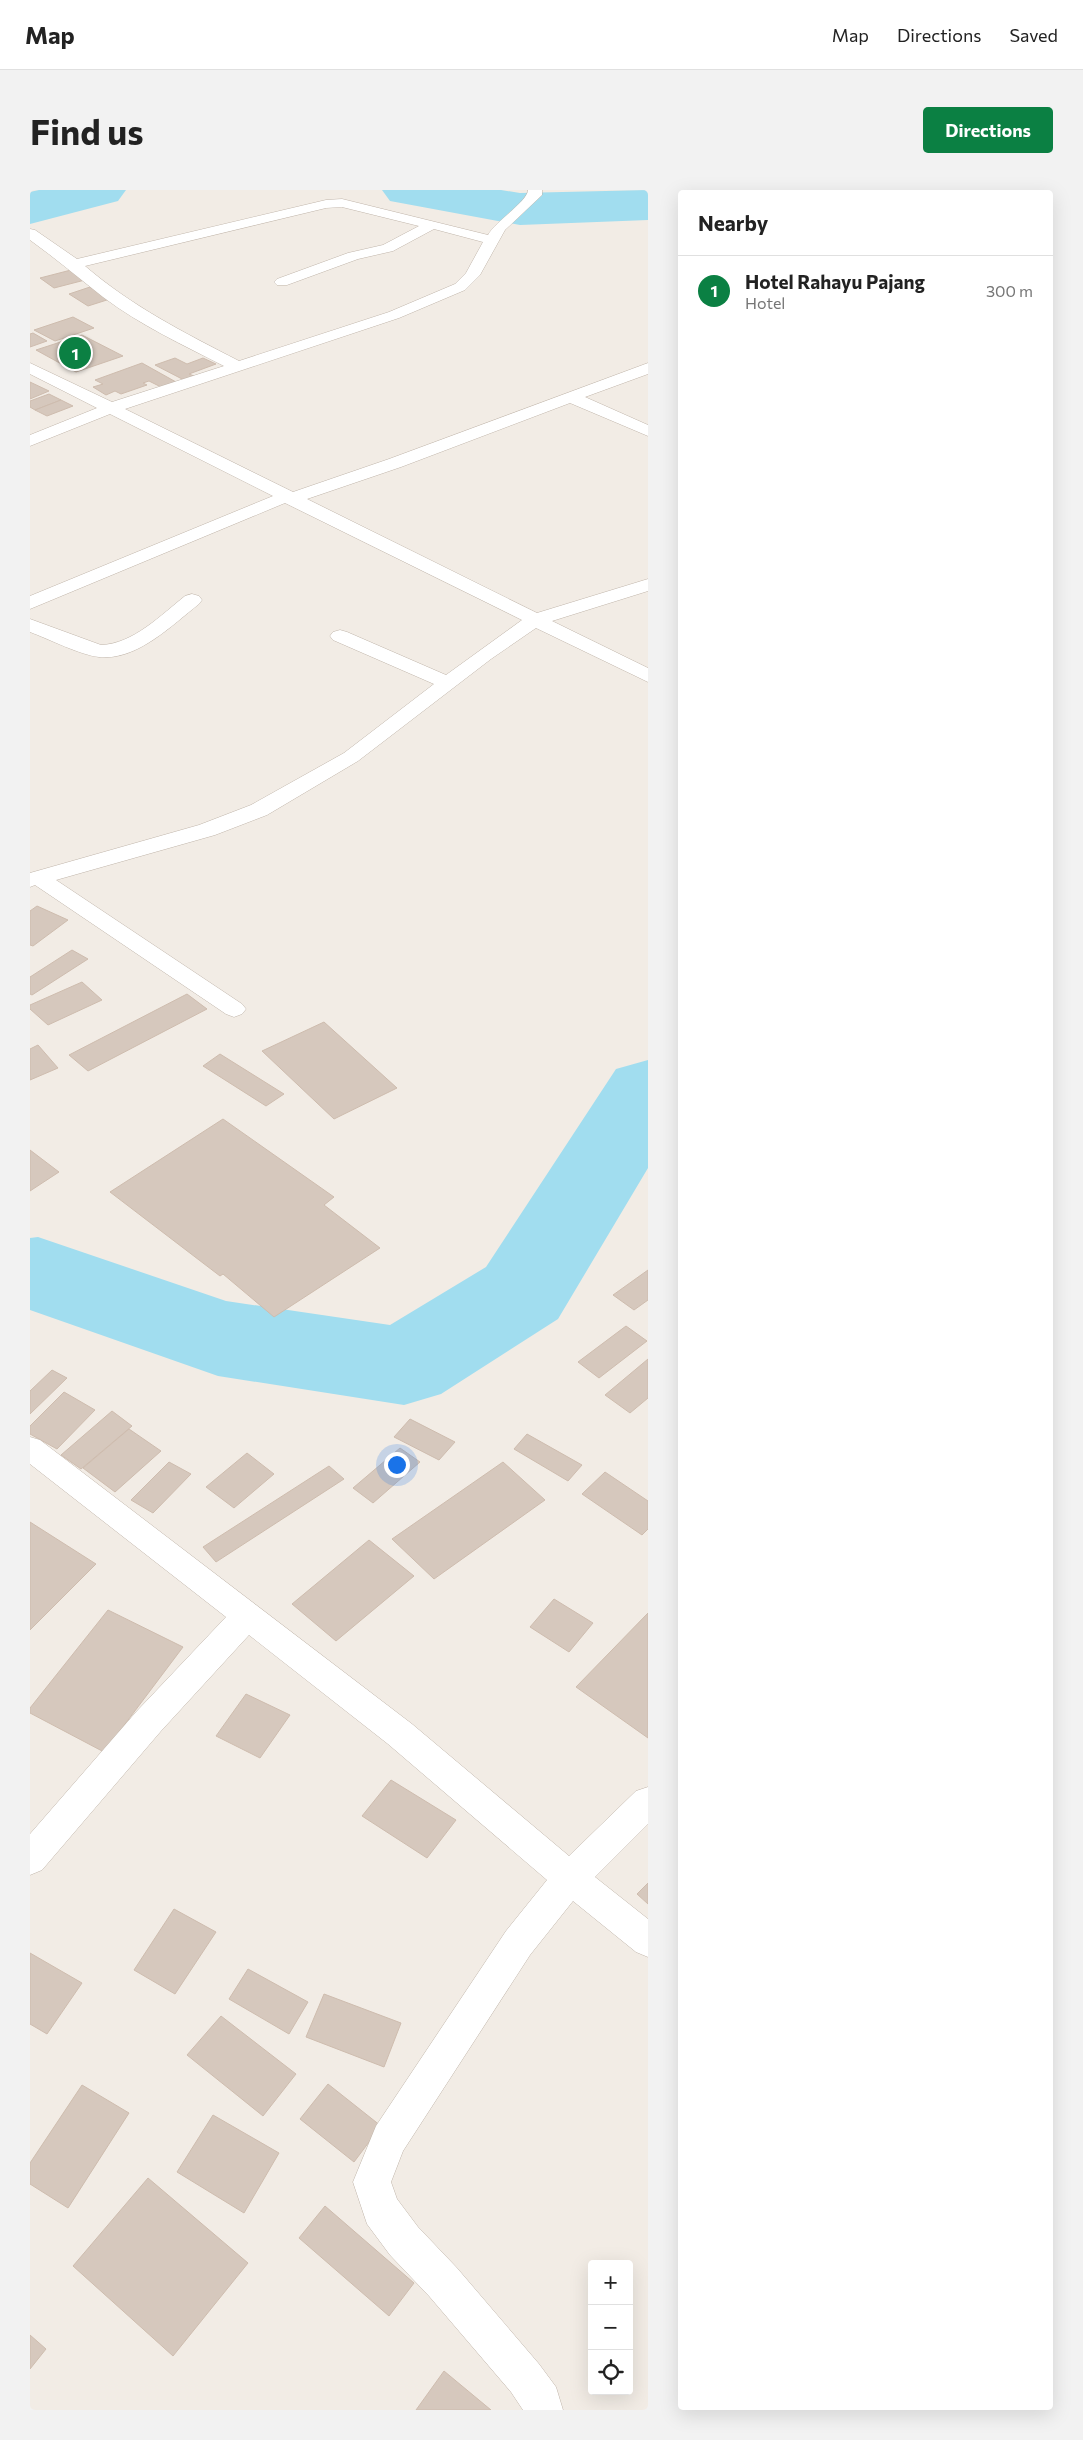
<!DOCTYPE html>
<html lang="en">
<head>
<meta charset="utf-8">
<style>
	:root { --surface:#fff; --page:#f2f2f2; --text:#222; --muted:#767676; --line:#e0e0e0; --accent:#0b8043 }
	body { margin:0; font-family:Commissioner,sans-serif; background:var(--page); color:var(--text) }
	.controls { position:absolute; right:15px; bottom:15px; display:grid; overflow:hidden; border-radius:5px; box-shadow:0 5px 20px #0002 }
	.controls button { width:45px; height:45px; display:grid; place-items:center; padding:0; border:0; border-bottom:1px solid var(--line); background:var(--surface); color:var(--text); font:25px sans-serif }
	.you { position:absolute; left:366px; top:1274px; width:18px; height:18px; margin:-12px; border:4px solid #fff; border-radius:50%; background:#1a73e8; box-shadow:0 0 0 8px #1a73e833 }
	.badge { display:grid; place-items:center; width:32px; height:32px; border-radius:50%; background:var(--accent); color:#fff; font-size:16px; font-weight:700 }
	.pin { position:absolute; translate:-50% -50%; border:2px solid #fff; box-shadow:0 1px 5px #0006 }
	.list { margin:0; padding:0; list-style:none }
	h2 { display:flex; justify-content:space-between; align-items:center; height:65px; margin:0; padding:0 20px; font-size:21px }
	h2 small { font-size:16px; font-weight:400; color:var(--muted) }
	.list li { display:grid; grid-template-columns:32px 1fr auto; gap:15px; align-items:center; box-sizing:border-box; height:70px; padding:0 20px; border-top:1px solid var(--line) }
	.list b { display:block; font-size:19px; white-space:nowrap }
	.list p { margin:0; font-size:16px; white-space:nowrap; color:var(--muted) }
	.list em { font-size:16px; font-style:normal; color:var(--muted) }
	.icon { flex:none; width:28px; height:28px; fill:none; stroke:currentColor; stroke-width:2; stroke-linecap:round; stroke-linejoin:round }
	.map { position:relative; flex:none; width:618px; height:2220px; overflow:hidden; border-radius:5px }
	header { display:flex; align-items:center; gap:30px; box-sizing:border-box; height:70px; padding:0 25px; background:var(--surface); border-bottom:1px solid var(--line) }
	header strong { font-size:24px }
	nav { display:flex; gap:28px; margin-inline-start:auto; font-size:18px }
	.intro { display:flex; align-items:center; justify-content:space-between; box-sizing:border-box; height:120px; padding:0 30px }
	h1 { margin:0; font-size:35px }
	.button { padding:12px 22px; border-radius:5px; background:var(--accent); color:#fff; font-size:18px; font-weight:700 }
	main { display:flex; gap:30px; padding:0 30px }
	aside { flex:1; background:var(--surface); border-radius:5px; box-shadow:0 5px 20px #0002 }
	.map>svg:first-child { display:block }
</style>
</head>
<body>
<header>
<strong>Map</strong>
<nav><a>Map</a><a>Directions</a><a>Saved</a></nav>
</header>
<div class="intro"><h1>Find us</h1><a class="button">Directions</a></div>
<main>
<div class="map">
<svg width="618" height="2220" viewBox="0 0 618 2220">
	<rect width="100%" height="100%" fill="#f2ece5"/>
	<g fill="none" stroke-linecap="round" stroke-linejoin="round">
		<g fill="#a1ddef" fill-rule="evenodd">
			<path d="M9,0H96L88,11L0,34V2Z"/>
			<path d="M352,0H471L490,3L618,0V30L490,35L360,11Z"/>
			<path d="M618,870V978L528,1129L411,1204L374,1215L188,1186L0,1120V1048L8,1047L196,1111L360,1135L456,1077L586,879Z"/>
		</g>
	</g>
	<g fill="#d6c8bd" stroke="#cebcae">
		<path d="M41,80L55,90L24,98L10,88Z"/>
		<path d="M60,97L80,109L58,116L39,104Z"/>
		<path d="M43,127L64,138L25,151L4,140Z"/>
		<path d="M3,143L17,151L0,157V144Z"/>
		<path d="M52,145L93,166L46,182L6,160Z"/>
		<path d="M145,168L157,174L173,168L186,174L159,184L164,186L154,190L125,175Z"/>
		<path d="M112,173L146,192L131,197L119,191L113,193L117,195L91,204L85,201L76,205L63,197L73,194L65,190Z"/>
		<path d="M0,192L19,201L0,209Z"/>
		<path d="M19,204L31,210L5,220L0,217V211Z"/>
		<path d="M31,210L43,216L17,226L5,220Z"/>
		<path d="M7,716L38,730L3,756L0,755V721Z"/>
		<path d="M42,760L58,769L2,805L0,804V787Z"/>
		<path d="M52,792L72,810L18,835L0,819V815Z"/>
		<path d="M157,804L177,819L58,881L39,865Z"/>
		<path d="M294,832L367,898L304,929L232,861Z"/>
		<path d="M8,855L28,878L0,890V859Z"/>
		<path d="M190,864L254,904L236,916L173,876Z"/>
		<path d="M193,929L304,1007L294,1015L350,1058L244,1127L193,1084L190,1086L80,1002Z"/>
		<path d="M0,960L29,982L0,1001Z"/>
		<path d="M618,1080V1110L604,1120L583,1105Z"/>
		<path d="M596,1136L617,1151L569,1188L548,1172Z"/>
		<path d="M618,1169V1208L600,1223L575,1205Z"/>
		<path d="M22,1180L37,1188L0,1224V1201Z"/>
		<path d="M34,1202L65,1220L27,1259L0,1244V1236Z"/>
		<path d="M82,1221L102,1236L51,1279L31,1265Z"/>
		<path d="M380,1229L425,1252L409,1270L364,1247Z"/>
		<path d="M99,1239L131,1261L85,1302L53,1278Z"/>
		<path d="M497,1244L552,1275L538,1291L484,1259Z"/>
		<path d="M370,1258L390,1272L343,1313L323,1298Z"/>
		<path d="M217,1263L244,1284L204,1318L176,1297Z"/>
		<path d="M139,1272L161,1284L123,1323L101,1310Z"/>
		<path d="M473,1272L515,1310L404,1389L362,1349Z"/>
		<path d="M299,1276L314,1289L186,1372L173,1357Z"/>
		<path d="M575,1282L618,1311V1339L612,1345L552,1304Z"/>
		<path d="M0,1332L66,1374L0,1440Z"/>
		<path d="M339,1350L384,1386L306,1451L262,1414Z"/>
		<path d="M524,1409L563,1433L539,1462L500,1437Z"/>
		<path d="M78,1420L153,1457L74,1562L0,1523V1518Z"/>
		<path d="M618,1423V1548L546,1497Z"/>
		<path d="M216,1504L260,1525L230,1568L186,1546Z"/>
		<path d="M361,1590L426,1630L397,1668L332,1626Z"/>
		<path d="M618,1693V1714L607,1704Z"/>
		<path d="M144,1719L186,1742L145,1804L104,1780Z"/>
		<path d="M0,1763L52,1793L17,1844L0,1834Z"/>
		<path d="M218,1779L278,1812L259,1844L199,1809Z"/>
		<path d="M294,1804L371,1833L354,1877L276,1847Z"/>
		<path d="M191,1826L266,1884L233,1926L157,1865Z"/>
		<path d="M298,1894L351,1936L324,1972L270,1929Z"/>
		<path d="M52,1895L99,1923L38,2018L0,1994V1973Z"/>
		<path d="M183,1925L249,1963L214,2023L147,1982Z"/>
		<path d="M118,1988L218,2073L143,2166L43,2076Z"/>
		<path d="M295,2016L384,2093L359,2126L269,2048Z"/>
		<path d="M0,2145L16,2159L0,2179Z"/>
		<path d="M414,2181L461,2220H386Z"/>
	</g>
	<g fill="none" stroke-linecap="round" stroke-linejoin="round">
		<defs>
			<g id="minor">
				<path d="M498,0H512V5L475,40L450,85L435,100L369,128L95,219L263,302L359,269L618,173V184L555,207L618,235V246L540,213L371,277L277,309L507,423L618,389V401L522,431L618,478V492L506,438L461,469L328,571L237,625L185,645L26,690L212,814L216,819L212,824L204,827L196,824L5,695L0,697V683L169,635L221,615L314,563L404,494L303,450L300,446L303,442L310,440L317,442L416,485L492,430L255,313L0,419V406L243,306L80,224L0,256V245L67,218L0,184V173L82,212L194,176C153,155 110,135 73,107C49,88 25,68 0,50V39L5,40L47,69L296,10L312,9L458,45C465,32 498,11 498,0ZM312,17L389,36L353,55L318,63L247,89L244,92L247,95H257L328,69L363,61L404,39L453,52L436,83L425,94L359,122L209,171C153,142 103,117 55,76L296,18Z"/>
				<path d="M162,404L169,406L172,410L169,414C142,435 107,471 69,467C50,465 19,449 0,442V429L71,455C103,454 131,425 155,406Z"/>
				<path d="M0,1247L10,1250L382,1534L539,1666L606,1601L618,1597V1634L565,1687L618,1729V1767L606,1762L543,1711L500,1765L373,1961L361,1992L367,2009L388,2037L427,2078L509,2174L526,2197L533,2220H493L481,2202L399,2106L360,2065L337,2034L323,1992L346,1936L476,1741L517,1690L358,1554L219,1445L131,1541L12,1680L0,1685V1644L107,1521L196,1427L0,1274Z"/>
			</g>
		</defs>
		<use href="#minor" stroke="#c0b5aa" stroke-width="1"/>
		<use href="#minor" fill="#fff" fill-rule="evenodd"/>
	</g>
</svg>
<div class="controls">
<button>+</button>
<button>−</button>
<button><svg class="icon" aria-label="locate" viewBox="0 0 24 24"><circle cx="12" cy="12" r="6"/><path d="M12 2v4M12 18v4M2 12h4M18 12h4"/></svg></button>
</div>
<div class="you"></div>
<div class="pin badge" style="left:45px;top:163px">1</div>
</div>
<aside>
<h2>Nearby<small></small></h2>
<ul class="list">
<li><span class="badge">1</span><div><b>Hotel Rahayu Pajang</b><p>Hotel</p></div><em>300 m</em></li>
</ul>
</aside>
</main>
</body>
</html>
